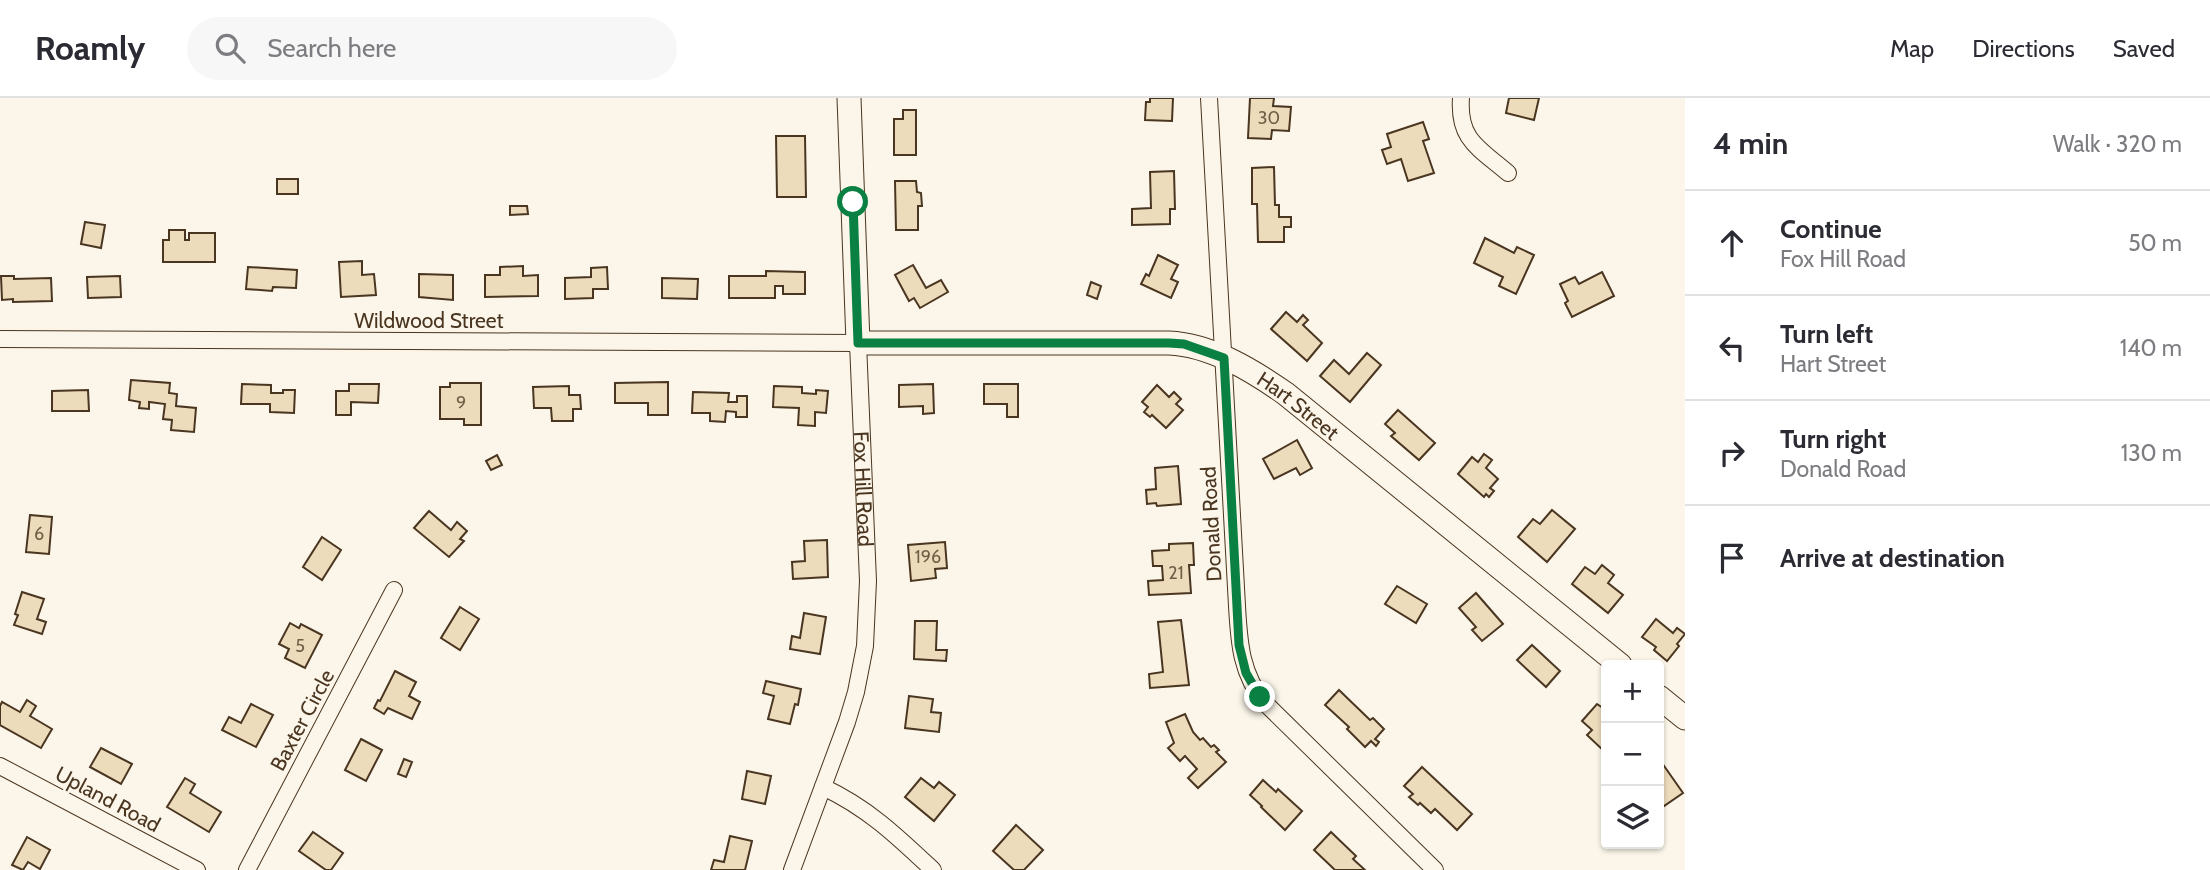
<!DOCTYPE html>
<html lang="en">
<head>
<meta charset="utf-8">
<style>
	:root { --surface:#fff; --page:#f7f7f7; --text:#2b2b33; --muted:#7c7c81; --line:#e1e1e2 }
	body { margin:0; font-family:Cabin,sans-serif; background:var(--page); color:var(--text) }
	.controls { position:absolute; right:21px; bottom:21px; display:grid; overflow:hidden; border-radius:7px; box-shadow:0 2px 5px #0004 }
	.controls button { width:63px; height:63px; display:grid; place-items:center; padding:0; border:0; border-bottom:2px solid var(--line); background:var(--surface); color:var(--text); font:35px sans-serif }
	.stop { position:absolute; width:21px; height:21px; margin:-16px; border:5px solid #0b8043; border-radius:50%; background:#fff }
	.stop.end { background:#0b8043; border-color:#fff; box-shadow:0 2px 7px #0008 }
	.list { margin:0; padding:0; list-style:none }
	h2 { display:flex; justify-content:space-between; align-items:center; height:91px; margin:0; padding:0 28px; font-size:30px }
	h2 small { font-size:23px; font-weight:400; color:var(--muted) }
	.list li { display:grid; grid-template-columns:46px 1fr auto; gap:21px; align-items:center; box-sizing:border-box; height:105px; padding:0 28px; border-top:2px solid var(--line) }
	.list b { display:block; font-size:26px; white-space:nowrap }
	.list p { margin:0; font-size:23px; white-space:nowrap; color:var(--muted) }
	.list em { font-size:23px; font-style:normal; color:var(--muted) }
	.icon { flex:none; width:38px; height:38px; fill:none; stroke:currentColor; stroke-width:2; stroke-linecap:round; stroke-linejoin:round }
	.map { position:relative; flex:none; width:1685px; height:772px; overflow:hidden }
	header { display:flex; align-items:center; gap:42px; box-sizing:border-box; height:98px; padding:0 35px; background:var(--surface); border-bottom:2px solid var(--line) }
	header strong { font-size:33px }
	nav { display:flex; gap:38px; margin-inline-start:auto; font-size:24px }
	.search { width:490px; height:63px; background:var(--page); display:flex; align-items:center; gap:18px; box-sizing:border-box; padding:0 24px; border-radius:38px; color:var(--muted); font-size:26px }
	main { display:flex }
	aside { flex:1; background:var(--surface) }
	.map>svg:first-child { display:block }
</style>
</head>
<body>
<header>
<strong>Roamly</strong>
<div class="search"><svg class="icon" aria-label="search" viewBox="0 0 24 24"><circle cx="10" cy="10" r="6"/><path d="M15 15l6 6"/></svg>Search here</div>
<nav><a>Map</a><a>Directions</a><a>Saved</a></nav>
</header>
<main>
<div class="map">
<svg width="1685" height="772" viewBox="0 0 1685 772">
	<rect width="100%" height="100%" fill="#fbf6e9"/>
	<g fill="#ecdcbc" stroke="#4a3520" stroke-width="2">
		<path d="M1150,0H1173L1172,23L1145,22L1146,4H1150Z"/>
		<path d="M1250,0H1274L1273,8L1291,9L1289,33L1272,32L1271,41L1248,40Z"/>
		<path d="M1509,0H1539L1534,22L1506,15Z"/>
		<path d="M903,12H916V57H894V21H903Z"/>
		<path d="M1423,24L1429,41L1423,43L1434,75L1408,83L1401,61L1387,66L1382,52L1391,49L1387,36Z"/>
		<path d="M776,38H805L806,99H777Z"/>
		<path d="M1274,69L1275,107H1279V119H1291V129H1284V144H1258L1257,106H1252V70Z"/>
		<path d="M1174,73L1175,111H1170V126L1132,127V111L1151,110L1150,74Z"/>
		<rect x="277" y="81" width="21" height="15"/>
		<path d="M895,83H916L917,94L921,95L922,108H918V132H896Z"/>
		<path d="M510,108H527L528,116L510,117Z"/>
		<path d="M85,124L105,127L101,150L81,146Z"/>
		<path d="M169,132H185V142H189V135H215V164H163V142H169Z"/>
		<path d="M1485,140L1514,155L1517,149L1534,157L1516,196L1499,188L1503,179L1474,165Z"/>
		<path d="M1158,157L1178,167L1171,181L1178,184L1171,200L1141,186L1146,176L1149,178Z"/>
		<path d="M362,163V177L374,176L376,197L341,199L339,164Z"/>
		<path d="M913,167L926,190L941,182L948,194L920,210L914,200L909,203L895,177Z"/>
		<path d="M523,168V178L538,177V198L485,199V177H500V169Z"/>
		<path d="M248,169L297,172L296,190L273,189L272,193L246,191Z"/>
		<path d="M607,169L608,191H593V200L565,201V180L591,179V170Z"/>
		<path d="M766,173L805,174V196H783V188H775V200H729V178H766Z"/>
		<path d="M1602,174L1614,198L1572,219L1565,205L1568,203L1560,186L1575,179L1579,186Z"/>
		<path d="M419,176L453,177V202L419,199Z"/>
		<path d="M1,178H14V181L51,180L52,203L13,204V201L2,202Z"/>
		<path d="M120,178L121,199L88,200L87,179Z"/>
		<path d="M662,180L698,181L697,201L662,200Z"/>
		<path d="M1091,184L1101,188L1097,201L1087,197Z"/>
		<path d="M1286,214L1297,224L1303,217L1308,222L1303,227L1322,245L1307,263L1271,231Z"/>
		<path d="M1367,255L1381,267L1350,304L1320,278L1334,262L1349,276Z"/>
		<path d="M131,282L170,285L169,295L177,296L176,308L196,310L194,334L171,332L172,322L163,321L165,306L149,304V311L139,310L140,304L129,302Z"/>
		<path d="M668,284V317H648V305H615V285Z"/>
		<path d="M450,285H481V327H464V321H440V289H450Z"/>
		<path d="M242,286L271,287V295H283V292H295L294,315L270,314V306H241Z"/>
		<path d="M349,286H379L378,305L351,304V317H336V293H349Z"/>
		<path d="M933,286L934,315L923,316V308L899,309V287Z"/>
		<path d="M984,286H1018V319H1007V306H984Z"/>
		<path d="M1157,287L1169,299L1174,294L1181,301L1176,306L1183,312L1166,330L1152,317L1150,319L1144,314L1148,309L1142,304Z"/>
		<path d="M569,288V297H580L581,311H573V323H552L551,310H534L533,289Z"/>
		<path d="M774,288L802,289V295L816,296V292L828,293L826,315L815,314V328L798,327L799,310L773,309Z"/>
		<path d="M88,292L89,313H52V293Z"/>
		<path d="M693,294L729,295L728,304H737V298H747V319H736V314L726,313L725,324L710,323V315H692Z"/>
		<path d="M1398,312L1435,345L1419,362L1391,338L1395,335L1385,326Z"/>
		<path d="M1297,342L1312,370L1300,377L1296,370L1274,381L1263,361Z"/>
		<path d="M1484,356L1492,362L1486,370L1498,381L1490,390L1494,393L1489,399L1486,396L1484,399L1458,376L1472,359L1478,364Z"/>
		<path d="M497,357L502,367L491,372L486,363Z"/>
		<path d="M1178,368L1181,406L1157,408L1156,405L1147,406L1146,392L1156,391L1155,370Z"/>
		<path d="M1552,412L1575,431L1547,464L1518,439L1533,421L1540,426Z"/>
		<path d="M429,413L451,432L457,424L467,433L460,441L464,443L449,459L414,430Z"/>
		<path d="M30,417L52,419L49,456L26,454Z"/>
		<path d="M322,439L341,452L322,482L303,469Z"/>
		<path d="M827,442L828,479L793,481L792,464L805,463L804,443Z"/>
		<path d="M945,444L947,470L935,471L936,480L911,483L908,447Z"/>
		<path d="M1193,445L1194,467H1189L1191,495L1149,497L1148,483L1163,482L1162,468H1153L1152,453L1169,452V446Z"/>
		<path d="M1602,467L1614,477L1608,485L1623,497L1608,515L1572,486L1585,469L1595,476Z"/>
		<path d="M1397,488L1427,506L1416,525L1385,506Z"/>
		<path d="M22,494L44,501L37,521L46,524L42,536L14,527L18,517L15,516Z"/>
		<path d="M1476,495L1503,526L1482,543L1472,532L1476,529L1459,510Z"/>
		<path d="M460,509L479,521L460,552L441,540Z"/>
		<path d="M804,515L826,519L820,556L790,551L792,538L800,540Z"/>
		<path d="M1656,521L1673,535L1677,530L1685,536L1677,546L1679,548L1667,563L1654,552L1656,549L1642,539Z"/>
		<path d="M1181,522L1189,587L1150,590L1149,576L1163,574L1158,524Z"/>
		<path d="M915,523H937L936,552H947L946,563L914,561Z"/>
		<path d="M290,525L299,530L301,526L322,537L305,570L285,560L289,551L279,546Z"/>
		<path d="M1532,547L1560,573L1546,589L1517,562Z"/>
		<path d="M395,573L416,584L409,598L420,604L412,621L388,610L384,616L374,610L378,602L380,603Z"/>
		<path d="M766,583L801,591L798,607L795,606L790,626L768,621L774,598L763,595Z"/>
		<path d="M1339,592L1370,622L1373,620L1384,631L1375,641L1379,644L1376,648L1371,643L1365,649L1347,631L1349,629L1325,607Z"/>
		<path d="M909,598L933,601L931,614L941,615L939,634L905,630Z"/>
		<path d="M27,602L36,608L30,618L52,631L41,650L0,627V608L2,604L20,614Z"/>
		<path d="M251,606L273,617L256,649L222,632L229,619L241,625Z"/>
		<path d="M1597,606L1606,612V655L1587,637L1592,632L1582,623Z"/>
		<path d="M1185,616L1193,634L1200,642L1203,640L1211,649L1214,647L1219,652L1216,654L1226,664L1198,690L1188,680L1197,671L1185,658L1180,663L1168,650L1174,645L1166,624Z"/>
		<path d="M361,641L382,652L366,683L345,672Z"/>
		<path d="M101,650L132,666L121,686L90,669Z"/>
		<path d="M404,661L412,664L406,679L398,676Z"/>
		<path d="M1662,665L1683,695L1664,708L1659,701V668Z"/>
		<path d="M1422,669L1472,716L1457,732L1435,711L1431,715L1420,705L1418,707L1409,699L1413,696L1404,688Z"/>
		<path d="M747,673L771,678L765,706L742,701Z"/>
		<path d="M185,680L195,686L190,695L221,714L209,734L167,709Z"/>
		<path d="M921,680L934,690L939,684L955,697L934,723L905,699Z"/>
		<path d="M1263,682L1276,694L1278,691L1302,713L1285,732L1261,709L1262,708L1250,697Z"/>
		<path d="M1016,727L1043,752L1024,772H1014L993,753Z"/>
		<path d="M313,734L343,755L331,772H326L299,753Z"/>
		<path d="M1331,734L1356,758L1353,761L1365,772H1335L1314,752Z"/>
		<path d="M730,738L752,743L745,772H711L714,762L724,764Z"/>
		<path d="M27,739L50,752L40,771L28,764L23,772L12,767Z"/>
	</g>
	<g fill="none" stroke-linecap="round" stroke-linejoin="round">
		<defs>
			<g id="street">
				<path d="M1209,0L1237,508C1239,545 1241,577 1266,606L1435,772"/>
				<path d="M1461,0C1458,42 1479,50 1508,75"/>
				<path id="s1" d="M0,241L858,245L868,483L865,548L856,594L847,624L792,772"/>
				<path d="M0,668L197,772"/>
				<path d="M823,689C868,710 898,739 933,772"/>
				<path d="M247,772L394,492"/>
			</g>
			<g id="secondary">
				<path id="s2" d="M849,0L858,245H1169C1211,247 1252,272 1286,296L1620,567"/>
				<path d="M1659,599L1685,620"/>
			</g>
		</defs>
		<use href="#street" stroke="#4a3520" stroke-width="18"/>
		<use href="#secondary" stroke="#4a3520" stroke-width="25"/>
		<use href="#street" stroke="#fbf6e9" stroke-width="16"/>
		<use href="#secondary" stroke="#fbf6e9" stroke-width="23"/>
	</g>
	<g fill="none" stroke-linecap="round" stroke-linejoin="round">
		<path stroke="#0b8043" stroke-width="9" d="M853,104L858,245H1169L1184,246L1224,260L1239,547L1246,575L1260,599"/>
	</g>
	<g text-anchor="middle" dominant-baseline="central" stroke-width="5" stroke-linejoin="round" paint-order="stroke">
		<g font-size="18" fill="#725f47">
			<text x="1269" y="20">30</text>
			<text x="461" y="305">9</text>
			<text x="39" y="436">6</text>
			<text x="928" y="459">196</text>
			<text x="1176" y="475">21</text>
			<text x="300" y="548">5</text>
		</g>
		<g font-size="21" fill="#4a3520" stroke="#fbf6e9">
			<text x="429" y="222">Wildwood Street</text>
			<text stroke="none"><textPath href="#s2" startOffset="702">Hart Street</textPath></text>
			<text stroke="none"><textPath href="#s1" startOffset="1004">Fox Hill Road</textPath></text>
			<text transform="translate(1211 426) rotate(-93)">Donald Road</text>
			<text transform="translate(302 622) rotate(-62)">Baxter Circle</text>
			<text transform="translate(108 701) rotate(28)">Upland Road</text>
		</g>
	</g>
</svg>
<div class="controls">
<button>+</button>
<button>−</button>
<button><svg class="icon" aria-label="layers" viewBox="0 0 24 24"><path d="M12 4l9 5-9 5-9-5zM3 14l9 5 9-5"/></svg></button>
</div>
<div class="stop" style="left:853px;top:104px"></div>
<div class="stop end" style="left:1260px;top:599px"></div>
</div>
<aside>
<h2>4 min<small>Walk · 320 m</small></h2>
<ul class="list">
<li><svg class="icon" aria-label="ahead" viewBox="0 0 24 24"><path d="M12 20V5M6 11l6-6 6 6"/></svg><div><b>Continue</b><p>Fox Hill Road</p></div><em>50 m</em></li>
<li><svg class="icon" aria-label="left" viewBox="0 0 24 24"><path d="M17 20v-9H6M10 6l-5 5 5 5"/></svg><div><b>Turn left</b><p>Hart Street</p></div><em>140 m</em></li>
<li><svg class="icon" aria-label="right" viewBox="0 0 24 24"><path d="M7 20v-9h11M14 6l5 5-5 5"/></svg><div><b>Turn right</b><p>Donald Road</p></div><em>130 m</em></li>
<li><svg class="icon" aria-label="arrive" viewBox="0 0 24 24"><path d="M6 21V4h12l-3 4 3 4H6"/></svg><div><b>Arrive at destination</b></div></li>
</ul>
</aside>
</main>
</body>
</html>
